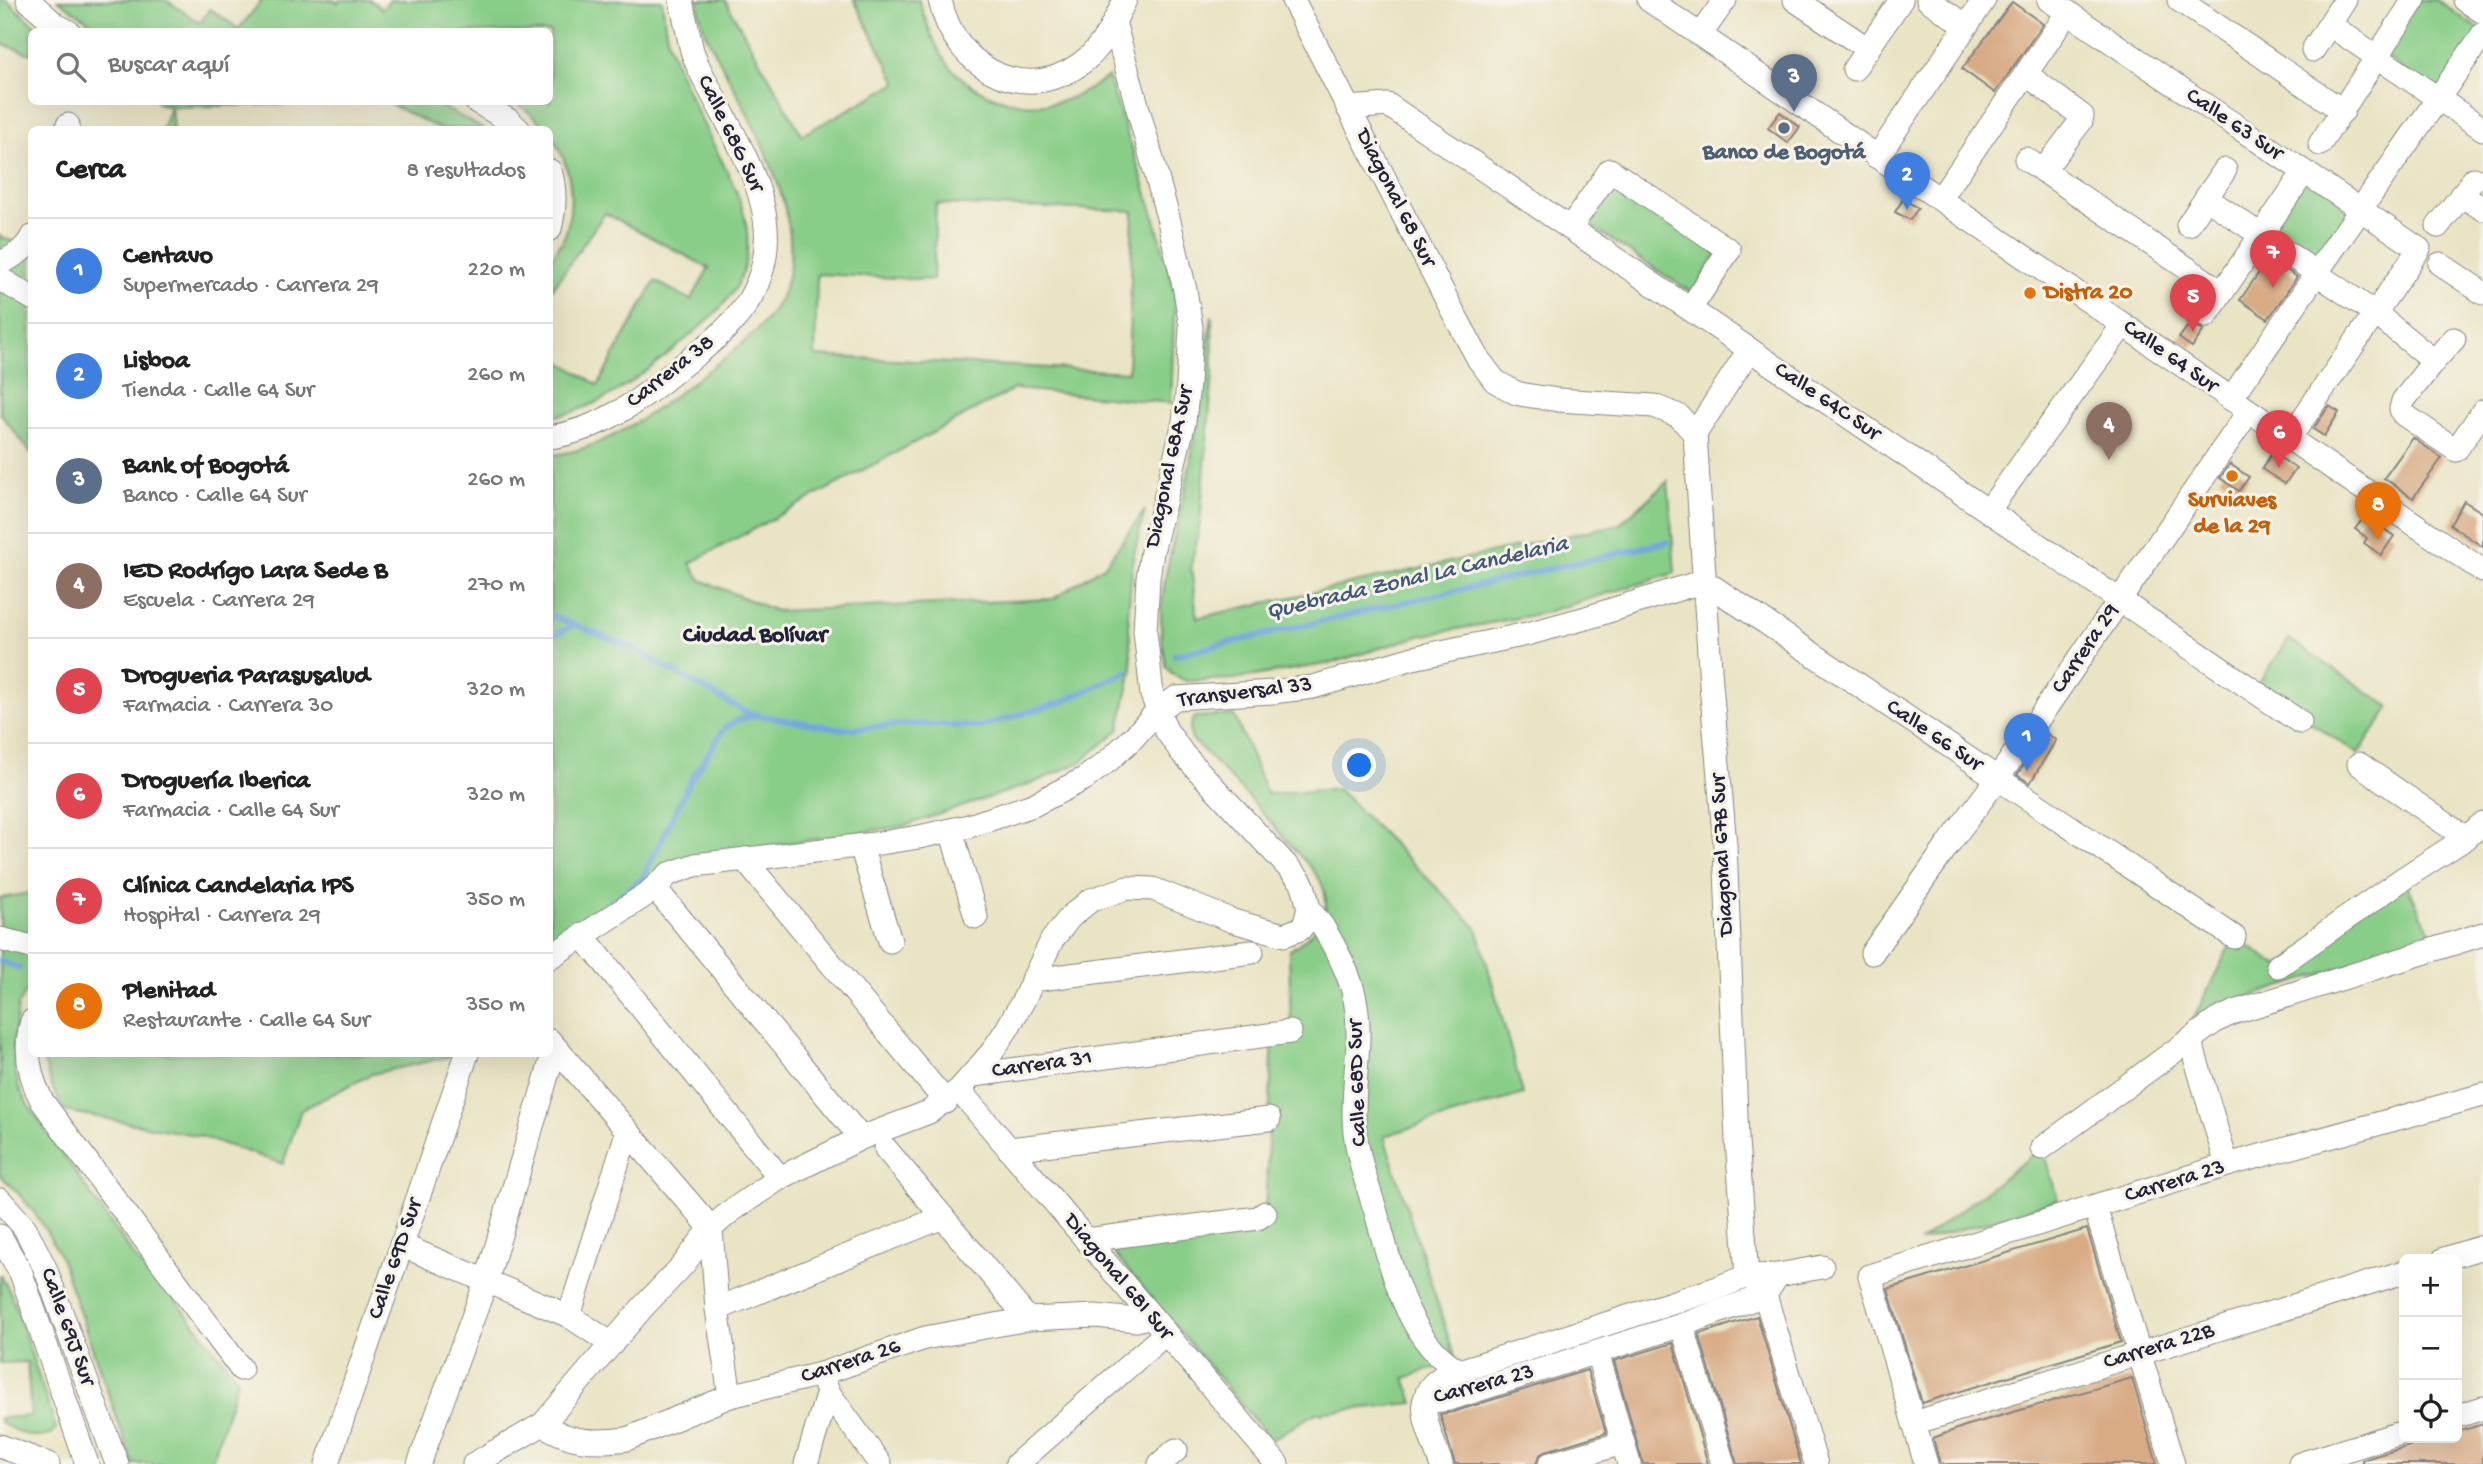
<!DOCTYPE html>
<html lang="es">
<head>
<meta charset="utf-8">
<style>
	:root { --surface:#fff; --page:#f6f6f6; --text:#222; --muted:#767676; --line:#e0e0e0; --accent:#d93025 }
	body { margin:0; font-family:"Gochi Hand",sans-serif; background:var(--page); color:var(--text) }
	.controls { position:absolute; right:21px; bottom:21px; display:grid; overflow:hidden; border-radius:10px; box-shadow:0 7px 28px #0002 }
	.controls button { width:63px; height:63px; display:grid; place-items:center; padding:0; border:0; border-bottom:2px solid var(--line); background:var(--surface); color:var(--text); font:35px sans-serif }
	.you { position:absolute; left:1360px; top:766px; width:24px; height:24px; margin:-18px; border:5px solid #fff; border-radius:50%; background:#1a73e8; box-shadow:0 0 0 10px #1a73e833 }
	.badge { display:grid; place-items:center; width:46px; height:46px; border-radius:50%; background:var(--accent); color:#fff; font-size:23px; font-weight:700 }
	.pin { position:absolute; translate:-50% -58px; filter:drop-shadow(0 2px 4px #0008) }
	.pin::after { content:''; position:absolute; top:37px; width:24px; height:21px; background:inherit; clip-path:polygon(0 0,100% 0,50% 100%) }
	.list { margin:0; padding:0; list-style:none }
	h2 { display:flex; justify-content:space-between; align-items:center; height:91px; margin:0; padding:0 28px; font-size:30px }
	h2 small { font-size:23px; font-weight:400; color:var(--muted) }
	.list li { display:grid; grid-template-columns:46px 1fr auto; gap:21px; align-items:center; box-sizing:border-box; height:105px; padding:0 28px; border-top:2px solid var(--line) }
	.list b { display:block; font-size:26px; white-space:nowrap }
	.list p { margin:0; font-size:23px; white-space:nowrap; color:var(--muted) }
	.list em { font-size:23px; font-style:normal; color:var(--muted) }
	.icon { flex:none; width:38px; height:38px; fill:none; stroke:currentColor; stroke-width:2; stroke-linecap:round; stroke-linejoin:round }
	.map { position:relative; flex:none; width:2483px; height:1464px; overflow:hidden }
	.search { position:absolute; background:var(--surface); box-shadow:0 7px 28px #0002; left:28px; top:28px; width:525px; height:77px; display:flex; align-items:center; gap:18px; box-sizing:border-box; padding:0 24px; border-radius:10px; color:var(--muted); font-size:26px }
	.panel { position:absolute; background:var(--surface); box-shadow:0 7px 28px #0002; left:28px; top:126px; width:525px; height:931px; border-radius:10px }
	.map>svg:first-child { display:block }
</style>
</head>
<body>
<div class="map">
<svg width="2483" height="1464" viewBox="0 0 2483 1464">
	<rect width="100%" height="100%" fill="#f7f3e8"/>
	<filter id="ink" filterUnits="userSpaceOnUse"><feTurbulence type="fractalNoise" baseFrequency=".0143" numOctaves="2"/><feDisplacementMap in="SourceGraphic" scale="14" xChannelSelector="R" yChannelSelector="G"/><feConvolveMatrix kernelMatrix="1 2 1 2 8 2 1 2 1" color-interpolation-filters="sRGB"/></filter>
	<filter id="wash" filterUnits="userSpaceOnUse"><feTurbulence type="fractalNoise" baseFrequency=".00686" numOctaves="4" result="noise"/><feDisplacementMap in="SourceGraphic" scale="28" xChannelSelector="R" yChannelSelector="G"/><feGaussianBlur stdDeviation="1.57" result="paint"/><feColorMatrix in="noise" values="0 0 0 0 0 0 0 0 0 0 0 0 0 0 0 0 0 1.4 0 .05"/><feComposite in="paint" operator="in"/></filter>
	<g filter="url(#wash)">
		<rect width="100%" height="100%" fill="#e9e4c4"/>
		<g fill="#89ce88" stroke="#567862" stroke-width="2" fill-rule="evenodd">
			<path d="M0,0H7L41,31L32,32L31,54L0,43Z"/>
			<path d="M58,0H166L200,23L210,9L239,29L262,0H334L338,3L340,0H370L382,9L390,0H662C664,15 665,33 670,47C681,78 696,110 711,140C734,185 764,233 737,285C723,311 696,330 674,349C637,379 598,410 550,417V355L598,385L655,281L691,300L709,268L605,213L550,292C549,283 547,268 551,260C555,250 563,243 566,232C581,177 560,131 515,102H550V32H420L414,28L411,32L110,31L93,24Z"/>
			<path d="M698,0H725L802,135L897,83L854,0H919C926,23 937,55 955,72C982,99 1028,112 1065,100C1081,95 1094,86 1108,77L1153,212L1175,293L1171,403L1014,389L690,563L701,580L776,611L1053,599L1105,565L1145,510L1133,558L1128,614L1132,669L1119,730L1081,762L1033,783L904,826L714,854L550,956V455C599,452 652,414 690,384C720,361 756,338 776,306C825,228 738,102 704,30L699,12ZM936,204L1133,211L1128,372L815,356L817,274L933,280Z"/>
			<path d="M2418,0H2436L2482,31L2439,94L2381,54Z"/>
			<path d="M155,102H376L171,107L173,130L162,129L170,107Z"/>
			<path d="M386,102H433L484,129H440Z"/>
			<path d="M2304,172L2360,210L2316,273L2261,235Z"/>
			<path d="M1612,183L1718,252L1692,293L1586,223Z"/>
			<path d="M31,225L30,364L31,453L0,413V236L24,246Z"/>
			<path d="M1212,315L1213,373L1200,522L1191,566L1197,618L1620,524L1668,481L1675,573L1539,614L1419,636L1332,663L1235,679L1186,681L1174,675L1166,667L1161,633V608L1165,579L1190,465Z"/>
			<path d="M2289,639L2390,707L2358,754L2257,686Z"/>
			<path d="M1234,715L1267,794L1338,789L1477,928L1523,1094L1384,1136L1456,1361L1405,1378L1414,1403L1316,1413L1271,1440L1101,1238L1265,1213L1273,1034L1291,1031L1289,951C1309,937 1333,919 1324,890C1319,873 1303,860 1292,847C1260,809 1227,774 1192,739C1188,730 1190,725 1195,717Z"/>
			<path d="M2404,878L2433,939L2232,1002L2192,1022L2234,937L2279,966Z"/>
			<path d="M31,893V983L18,1005L13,1047L15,1069L19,1088L28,1105L148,1276L154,1273L238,1379L211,1464H133L60,1256C41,1220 30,1203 0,1175V898Z"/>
			<path d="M42,1054H461L372,1074L301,1110L283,1164L200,1136L65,1111L51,1085Z"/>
			<path d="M2042,1148L2058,1200L1919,1242Z"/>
			<path d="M0,1274L11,1294L56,1428C45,1447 14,1431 0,1422V1418L31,1416L27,1362L0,1363Z"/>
		</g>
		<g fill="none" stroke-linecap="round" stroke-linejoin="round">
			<g stroke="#73a7df" stroke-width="6">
				<path d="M550,615L632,648L742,710L755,715"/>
				<path d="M550,637L572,626"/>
				<path d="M1175,655L1667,542"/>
				<path d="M590,918L642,879L690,781L724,729L738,720L755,715L843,729L917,724L979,727L1062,702L1127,672"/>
				<path d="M0,961L19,968"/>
			</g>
		</g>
		<g id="blocks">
			<g fill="#d8ab85">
				<path d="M2012,2L2043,24L1995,93L1962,69Z"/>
				<path d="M1780,112L1800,127L1788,143L1768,128Z"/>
				<path d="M1903,199L1918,208L1910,220L1895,212Z"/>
				<path d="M2269,258L2297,277L2268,319L2240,300Z"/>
				<path d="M2193,319L2198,327L2204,330L2192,347L2179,338Z"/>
				<path d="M2329,406L2339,412L2324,436L2313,429Z"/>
				<path d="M2413,438L2442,458L2413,498L2384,478Z"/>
				<path d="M2272,453L2296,468L2285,484L2262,469Z"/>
				<path d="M2230,464L2249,477L2239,491L2220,478Z"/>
				<path d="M2464,501L2483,513V547L2450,525Z"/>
				<path d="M2365,516L2394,536L2381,555L2364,543L2367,538L2355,529Z"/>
				<path d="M2046,733L2056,740L2030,783L2017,775Z"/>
				<path d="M2087,1229L2121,1342L1922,1403L1888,1289Z"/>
				<path d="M1757,1316L1801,1464H1737L1699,1334Z"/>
				<path d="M1673,1343L1708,1464H1643L1614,1361Z"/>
				<path d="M1587,1370L1606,1433L1546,1451L1540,1455L1536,1464H1455L1440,1414L1453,1412Z"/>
				<path d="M2132,1378L2157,1464H1940L1933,1438L1965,1426Z"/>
				<path d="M2483,1424V1464H2362V1460L2436,1438H2457V1432Z"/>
			</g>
		</g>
	</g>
	<g filter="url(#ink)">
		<use href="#blocks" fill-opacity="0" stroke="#868380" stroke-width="2"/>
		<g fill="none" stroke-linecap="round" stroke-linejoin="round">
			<defs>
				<g id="minor">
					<path d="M28,0L56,25L69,32"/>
					<path d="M940,0C955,72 1033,110 1091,55C1107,39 1115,20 1125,0"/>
					<path d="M1293,0L1451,308L1479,360L1495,381L1516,393L1525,395L1558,400L1654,406L1679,416L1695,434L1711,684L1725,845L1737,1140L1747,1276"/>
					<path d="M1649,0L2483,571"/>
					<path d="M1795,0L1868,49"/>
					<path d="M1928,0L1966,26"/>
					<path d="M2049,0L2419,249L2289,439"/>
					<path d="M2179,0L2343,111"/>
					<path d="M2465,0L2483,12"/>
					<path d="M1114,22L1169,221L1185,290L1191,327L1188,384L1184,422L1152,552L1148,578L1145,631L1152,695L1166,730L1183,754L1300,880C1307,890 1305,900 1310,910C1313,916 1319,921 1323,927C1336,949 1350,974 1355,999C1364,1043 1350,1088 1355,1132C1358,1158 1367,1184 1375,1209C1391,1264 1405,1339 1458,1370"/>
					<path d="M2330,25L2483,129"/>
					<path d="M1700,35L1725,0"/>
					<path d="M2313,50L2345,0"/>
					<path d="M1854,69L1901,0"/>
					<path d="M2026,74L2082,116L2081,121L2043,171"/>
					<path d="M477,102L510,121L519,130"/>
					<path d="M1348,108L1388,105L2300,722"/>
					<path d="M66,130L68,125"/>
					<path d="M2320,144L2414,0"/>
					<path d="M1877,157L1984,0"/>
					<path d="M2026,159L2222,292"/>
					<path d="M550,171C556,190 555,209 550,229"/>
					<path d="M2461,195L2483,209"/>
					<path d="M2206,198L2315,272"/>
					<path d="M1940,199L2068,12"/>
					<path d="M2188,225L2225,170"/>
					<path d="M2438,226L2474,179"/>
					<path d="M1570,228L1610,170L1729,250L1690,309"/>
					<path d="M0,263C15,256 24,251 32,237"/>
					<path d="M2440,264L2483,293"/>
					<path d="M2317,272L2483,34"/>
					<path d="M2317,274L2375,313L2434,361"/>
					<path d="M0,279L32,298"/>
					<path d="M2206,316L2304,172"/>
					<path d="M2454,339L2434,361L2403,401L2401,409L2403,414L2456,450L2483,411"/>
					<path d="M2231,399L2316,274"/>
					<path d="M1695,434L1749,350"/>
					<path d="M550,437C600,430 641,400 679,368C702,350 728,331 745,306C801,223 734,142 698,66L692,51L681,0"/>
					<path d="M1988,511L2123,325"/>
					<path d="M2359,764L2466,838"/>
					<path d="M951,830L976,917"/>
					<path d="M861,846L890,941"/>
					<path d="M744,859L946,1102"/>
					<path d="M655,888L861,1138"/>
					<path d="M582,935L780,1178"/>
					<path d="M0,939L32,947"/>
					<path d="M1872,953L1950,842L1998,778L2249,411"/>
					<path d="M550,957L647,894L669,874L695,865L874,844L919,837L969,826L1033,805L1084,779L1108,761L1134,737L1157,711L1176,698L1272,692L1313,687L1413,658L1527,634L1586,618L1704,581L2234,937"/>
					<path d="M2278,966L2404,878L2466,838L2483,823"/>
					<path d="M1032,980L1252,952"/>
					<path d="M32,1021C24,1049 29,1076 42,1101L241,1369"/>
					<path d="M2190,1040L2227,1165"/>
					<path d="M550,1041L711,1228"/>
					<path d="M974,1075L1290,1032"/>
					<path d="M959,1090L1277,1464"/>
					<path d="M2042,1148L2217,1020L2235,1012L2483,934"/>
					<path d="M886,1149L1028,1319"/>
					<path d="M1009,1149L1269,1119"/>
					<path d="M0,1200L25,1228L45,1268L117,1464"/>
					<path d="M2095,1207L2173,1464"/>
					<path d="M711,1228L717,1309L730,1396"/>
					<path d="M0,1236L21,1273L87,1464"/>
					<path d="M1086,1240L1258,1218L1265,1213"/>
					<path d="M401,1245L569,1316L612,1344"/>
					<path d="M2444,1259L2483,1247"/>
					<path d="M1757,1286L1765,1295L1816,1464"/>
					<path d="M717,1309L943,1217"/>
					<path d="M569,1316L627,1133"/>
					<path d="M1682,1325L1723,1464"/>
					<path d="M1597,1352L1629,1464"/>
					<path d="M821,1374L828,1392L880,1464"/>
					<path d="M1424,1402L1449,1399L1682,1325L1765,1295L1778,1275"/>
					<path d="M2457,1416L2483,1408"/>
					<path d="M1914,1423L2404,1272"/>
					<path d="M543,1424C569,1443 596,1443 627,1439L730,1396L821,1374L925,1338L1028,1319L1095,1316L1137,1320L1151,1316"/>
					<path d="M0,1446L48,1464"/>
					<path d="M327,1464L467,1054"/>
					<path d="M419,1464L487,1279L555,1048"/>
					<path d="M474,1464L543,1424L643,1307L683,1265L711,1228L731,1211L780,1178L861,1138L929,1112L959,1090L992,1052L1007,1029L1023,1001L1052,940L1071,916L1091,900L1127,888L1153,889L1233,921L1284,935L1300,929L1305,923L1309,908"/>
					<path d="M806,1464L828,1392"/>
					<path d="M1017,1464L1166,1333"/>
					<path d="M1160,1464L1176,1450"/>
					<path d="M1441,1464C1431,1433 1408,1395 1444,1376L1712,1290L1747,1276L1778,1275L1822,1267"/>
					<path d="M1550,1464L1623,1443"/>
					<path d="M1926,1464L1870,1276L2227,1165L2483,1095"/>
					<path d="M2300,1464L2404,1432"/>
				</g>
			</defs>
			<use href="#minor" stroke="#868380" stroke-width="25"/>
			<use href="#minor" stroke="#fff" stroke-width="23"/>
		</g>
	</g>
	<circle fill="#5c6f8a" stroke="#f7f3e8" stroke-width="2.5" cx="1784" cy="128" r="7"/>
	<g fill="#e8710a" stroke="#f7f3e8" stroke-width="2.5">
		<circle cx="2030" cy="293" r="7"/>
		<circle cx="2232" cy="476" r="7"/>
	</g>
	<g text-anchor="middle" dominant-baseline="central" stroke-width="6" stroke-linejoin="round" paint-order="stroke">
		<g font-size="23" fill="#22223b" stroke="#f7f3e8">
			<text transform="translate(2234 125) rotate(34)">Calle 63 Sur</text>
			<text transform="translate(730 134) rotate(64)">Calle 68G Sur</text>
			<text transform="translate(1395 198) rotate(63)">Diagonal 68 Sur</text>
			<text transform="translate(2170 357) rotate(35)">Calle 64 Sur</text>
			<text transform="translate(671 372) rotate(-38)">Carrera 38</text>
			<text transform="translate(1827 402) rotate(34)">Calle 64C Sur</text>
			<text transform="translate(1170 467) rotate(-78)">Diagonal 68A Sur</text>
			<text transform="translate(2086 649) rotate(-56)">Carrera 29</text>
			<text transform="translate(1245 693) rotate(-7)">Transversal 33</text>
			<text transform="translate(1934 736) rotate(34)">Calle 66 Sur</text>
			<text transform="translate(1723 855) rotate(-93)">Diagonal 67B Sur</text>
			<text transform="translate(1042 1065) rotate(-8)">Carrera 31</text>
			<text transform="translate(1358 1083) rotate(-92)">Calle 68D Sur</text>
			<text transform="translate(2175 1182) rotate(-17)">Carrera 23</text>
			<text transform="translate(396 1259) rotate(-71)">Calle 69D Sur</text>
			<text transform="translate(1118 1277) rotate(50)">Diagonal 68I Sur</text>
			<text transform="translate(67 1327) rotate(70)">Calle 69J Sur</text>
			<text transform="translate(2159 1347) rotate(-17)">Carrera 22B</text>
			<text transform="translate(851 1362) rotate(-18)">Carrera 26</text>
			<text transform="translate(1484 1385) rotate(-15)">Carrera 23</text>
		</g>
		<g font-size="23" font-weight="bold" fill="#4e5e75" stroke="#f7f3e8">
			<text x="1784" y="153">Banco de Bogotá</text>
		</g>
		<g font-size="23" font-weight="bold" fill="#c56008" stroke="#f7f3e8" text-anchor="start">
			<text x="2044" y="293">Distra 20</text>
			<text x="2232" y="501" text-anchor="middle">Surviaves<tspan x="2232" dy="26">de la 29</tspan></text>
		</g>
		<g font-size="24" font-style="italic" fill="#42577d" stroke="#f7f3e8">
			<text transform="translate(1417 579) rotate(-13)">Quebrada Zonal La Candelaria</text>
		</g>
		<g font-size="24" font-weight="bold" fill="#22223b" stroke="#f7f3e8">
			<text x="755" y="636">Ciudad Bolívar</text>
		</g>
	</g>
</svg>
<div class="controls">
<button>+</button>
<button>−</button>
<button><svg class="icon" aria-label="locate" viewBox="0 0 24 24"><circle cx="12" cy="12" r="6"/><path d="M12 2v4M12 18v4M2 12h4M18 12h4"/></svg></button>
</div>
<div class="you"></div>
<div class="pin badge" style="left:2027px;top:771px;background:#3f7fe0">1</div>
<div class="pin badge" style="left:1907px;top:210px;background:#3f7fe0">2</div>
<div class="pin badge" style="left:1794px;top:112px;background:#5c6f8a">3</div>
<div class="pin badge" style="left:2109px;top:460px;background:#8d6e63">4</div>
<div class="pin badge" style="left:2193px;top:332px;background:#e0444e">5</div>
<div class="pin badge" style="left:2279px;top:468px;background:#e0444e">6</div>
<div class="pin badge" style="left:2273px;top:288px;background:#e0444e">7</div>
<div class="pin badge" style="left:2378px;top:540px;background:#e8710a">8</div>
<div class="search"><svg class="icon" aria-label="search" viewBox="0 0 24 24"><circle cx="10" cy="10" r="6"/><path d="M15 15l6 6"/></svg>Buscar aquí</div>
<section class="panel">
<h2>Cerca<small>8 resultados</small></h2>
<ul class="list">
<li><span class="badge" style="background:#3f7fe0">1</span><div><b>Centavo</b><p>Supermercado · Carrera 29</p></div><em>220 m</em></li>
<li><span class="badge" style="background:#3f7fe0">2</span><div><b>Lisboa</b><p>Tienda · Calle 64 Sur</p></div><em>260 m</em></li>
<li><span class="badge" style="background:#5c6f8a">3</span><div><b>Bank of Bogotá</b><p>Banco · Calle 64 Sur</p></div><em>260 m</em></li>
<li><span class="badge" style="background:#8d6e63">4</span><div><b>IED Rodrígo Lara Sede B</b><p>Escuela · Carrera 29</p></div><em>270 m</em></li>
<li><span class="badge" style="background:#e0444e">5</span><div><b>Drogueria Parasusalud</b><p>Farmacia · Carrera 30</p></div><em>320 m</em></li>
<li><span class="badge" style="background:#e0444e">6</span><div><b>Droguería Iberica</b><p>Farmacia · Calle 64 Sur</p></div><em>320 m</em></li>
<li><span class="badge" style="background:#e0444e">7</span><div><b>Clínica Candelaria IPS</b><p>Hospital · Carrera 29</p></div><em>350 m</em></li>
<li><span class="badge" style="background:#e8710a">8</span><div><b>Plenitad</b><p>Restaurante · Calle 64 Sur</p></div><em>350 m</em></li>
</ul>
</section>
</div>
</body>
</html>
